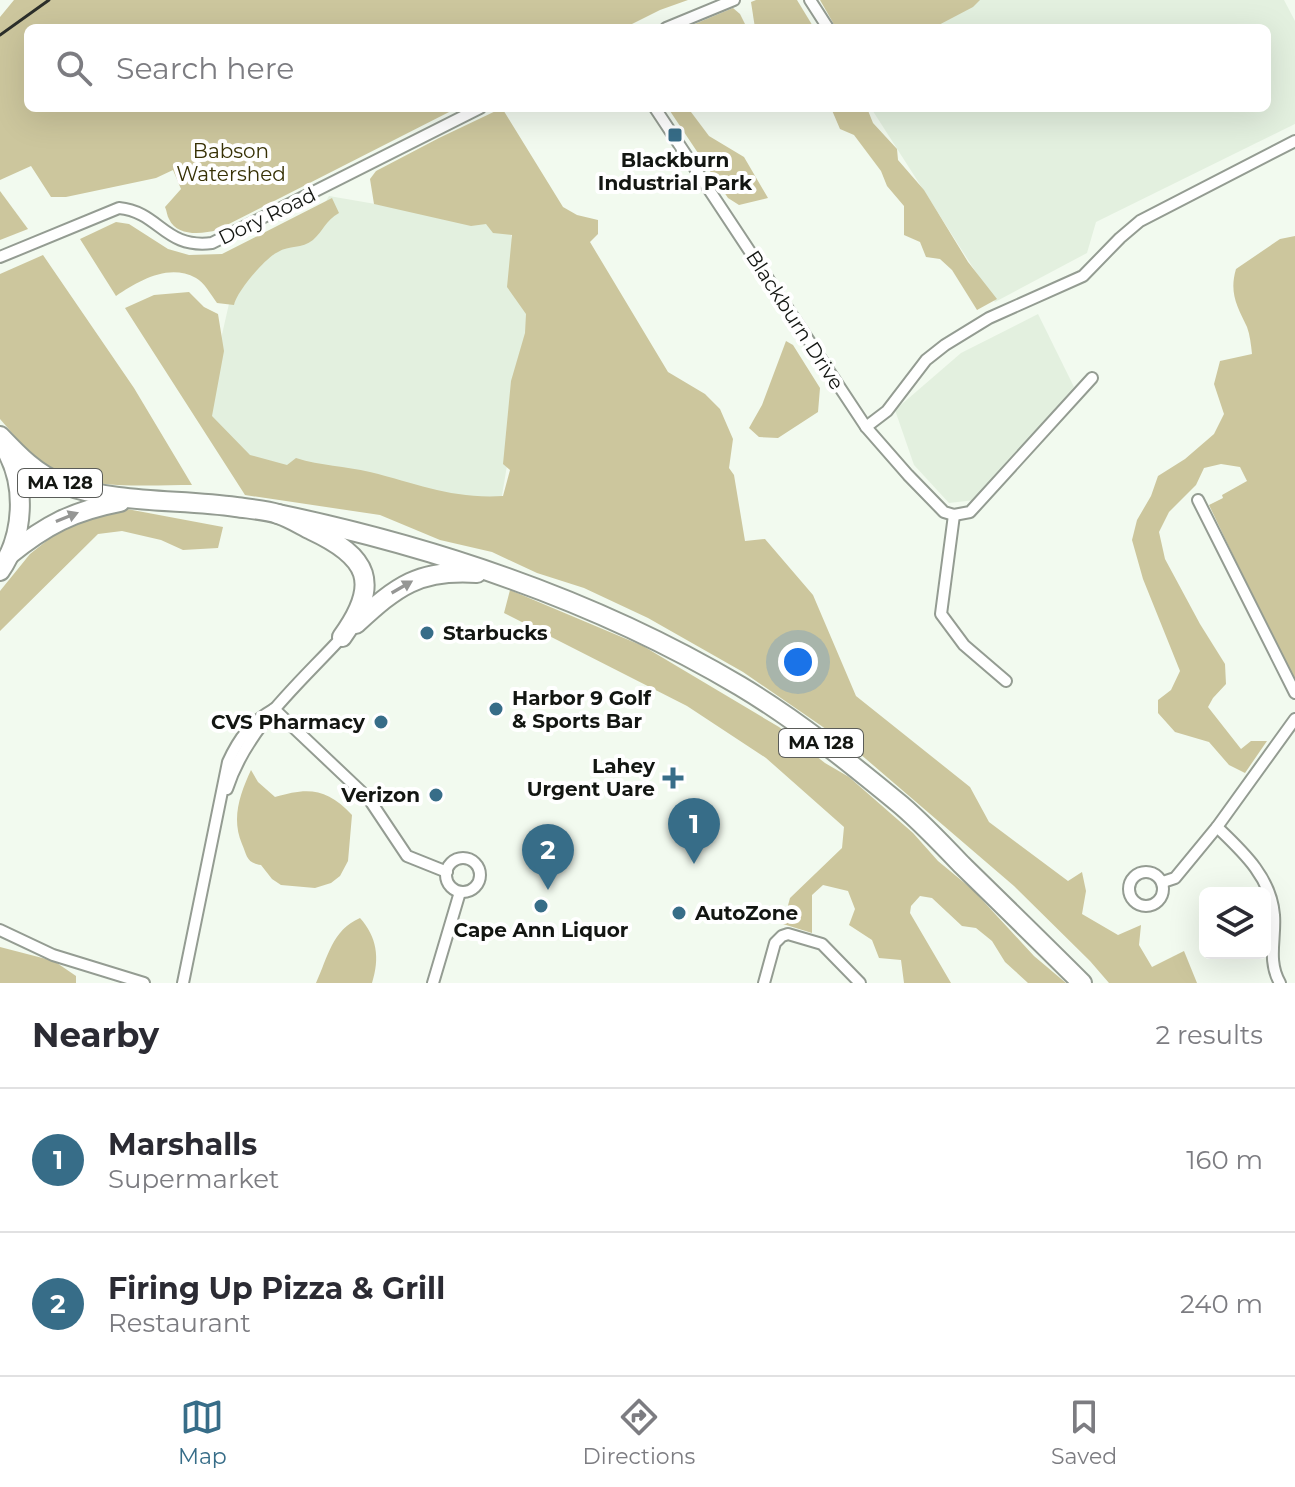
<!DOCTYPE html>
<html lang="en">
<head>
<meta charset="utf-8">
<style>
	:root { --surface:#fff; --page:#f7f7f7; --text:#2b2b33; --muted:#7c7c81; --line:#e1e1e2; --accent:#376d88 }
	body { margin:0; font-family:Montserrat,sans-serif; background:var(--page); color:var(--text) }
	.controls { position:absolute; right:24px; bottom:24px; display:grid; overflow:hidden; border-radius:12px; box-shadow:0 8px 32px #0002 }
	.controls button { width:72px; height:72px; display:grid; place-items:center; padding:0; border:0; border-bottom:2px solid var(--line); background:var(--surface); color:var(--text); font:40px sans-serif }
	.you { position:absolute; left:798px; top:662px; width:28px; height:28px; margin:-20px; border:6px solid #fff; border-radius:50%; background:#1a73e8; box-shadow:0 0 0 12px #1a73e833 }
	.badge { display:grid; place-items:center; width:52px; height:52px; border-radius:50%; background:var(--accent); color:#fff; font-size:26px; font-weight:700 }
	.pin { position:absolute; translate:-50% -66px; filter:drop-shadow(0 2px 4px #0008) }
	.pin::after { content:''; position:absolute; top:42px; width:28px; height:24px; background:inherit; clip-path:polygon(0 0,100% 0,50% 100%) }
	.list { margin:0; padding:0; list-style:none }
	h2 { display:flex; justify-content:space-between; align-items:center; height:104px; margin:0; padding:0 32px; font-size:34px }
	h2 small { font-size:26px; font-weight:400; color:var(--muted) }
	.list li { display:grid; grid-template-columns:52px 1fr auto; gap:24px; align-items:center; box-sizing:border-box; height:144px; padding:0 32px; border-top:2px solid var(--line) }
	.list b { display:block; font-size:30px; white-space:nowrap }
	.list p { margin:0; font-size:26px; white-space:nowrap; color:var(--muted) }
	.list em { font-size:26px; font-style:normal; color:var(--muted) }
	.icon { flex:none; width:44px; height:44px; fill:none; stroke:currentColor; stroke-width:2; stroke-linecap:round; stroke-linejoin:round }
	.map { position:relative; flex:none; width:1295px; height:983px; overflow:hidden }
	.search { position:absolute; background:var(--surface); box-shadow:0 8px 32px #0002; left:24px; right:24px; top:24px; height:88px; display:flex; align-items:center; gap:20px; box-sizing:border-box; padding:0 28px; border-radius:12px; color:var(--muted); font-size:30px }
	.sheet { height:392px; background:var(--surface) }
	nav { display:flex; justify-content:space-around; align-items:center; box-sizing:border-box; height:112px; border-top:2px solid var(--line); background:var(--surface); font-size:22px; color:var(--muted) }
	nav a { display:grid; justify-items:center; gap:4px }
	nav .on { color:var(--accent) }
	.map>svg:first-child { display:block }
</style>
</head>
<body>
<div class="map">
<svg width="1295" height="983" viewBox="0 0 1295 983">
	<rect width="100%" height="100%" fill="#f2faef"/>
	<g fill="#e3f0df">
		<path d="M972,0H1284L1295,21V124L1096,222L1087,253L995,302L871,108H1267V28H918Z"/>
		<path d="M329,196L509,227L532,318L500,507L245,462L204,414L233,286L281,248L305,239Z"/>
		<path d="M1038,314L1074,387L975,500L949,503L914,465L895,410L961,353Z"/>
	</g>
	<g fill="#ccc69d">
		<path d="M14,0H688L660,10L624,28H28V108H457L217,230C203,234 177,237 169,219C167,216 167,211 165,207L181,189L173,170L156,178L66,197H51L31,166L0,180V17Z"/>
		<path d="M756,0H797L814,28H755L751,2Z"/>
		<path d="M820,0H980L973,7L933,28H836Z"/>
		<path d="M733,8L740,14L747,28H685Z"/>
		<path d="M502,108L563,207L577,215L598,220V234L590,242L668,372L705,394L720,409L733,439L729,468L734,475L745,541L765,539L813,595L856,696L970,787L989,822L1068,881L1082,872L1086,891L1082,914L1118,935L1141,925L1139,945L1152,967L1184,951L1197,983H1109L1090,961L1014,886L852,747L743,672L648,618L584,588L537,573L492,552L440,540L380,515L245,495L125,308L154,295L189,292L204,307L218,314L224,351L212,416L250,455L287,465L296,458C321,466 345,466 370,472C419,484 451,499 503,496L510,470L503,464L511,381L525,333L526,314L507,287L512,235L493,233L486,224L471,226L374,204L370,179L376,171L439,138Z"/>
		<path d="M668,108H688L709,136L744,157L768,198L739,205L728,198Z"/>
		<path d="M831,108H867L873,123L897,149L898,160L924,190L968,262L997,299L977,310L952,270L940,259L926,257L920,242L904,235V206L887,186L881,171L854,135L840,129Z"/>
		<path d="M0,191L28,229L0,240Z"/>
		<path d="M332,198L339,213C325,221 324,230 313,240C302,249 289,245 278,252C266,257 236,292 234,305L217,303C211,295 204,282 196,278C168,263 139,281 116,296L80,239L116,222L129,224L168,249L189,255L222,254Z"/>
		<path d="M1295,236V685L1209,505L1223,498L1222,495L1247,481L1240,467L1221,464L1204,468L1196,485L1169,512L1159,532L1165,559L1200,624L1225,664L1226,684L1213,698L1208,707L1241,749L1251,741H1267L1245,773L1229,765L1209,742L1175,732L1158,713V700L1171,690L1180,671L1143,579L1132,540L1137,520L1151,496L1158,476L1185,459L1214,434L1224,414L1214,384L1220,361L1252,354C1251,345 1250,335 1247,327C1237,306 1229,293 1236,269L1280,239Z"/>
		<path d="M43,255L134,388L192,485C148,485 81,491 44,465C27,452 14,435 0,419V274Z"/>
		<path d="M786,341L793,345L820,388L818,412L778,438L759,437L749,428L762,405Z"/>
		<path d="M127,509L223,527L218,548L183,550L161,540L122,531L98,534L0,631V591L30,554L64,527L93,515Z"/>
		<path d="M510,590L643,646L779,727L825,763L849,777L913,833L938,861L973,890L1034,956L1066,983H1028L1005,962L992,941L976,928L962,926L932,898L920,896L911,906L910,913L951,983H904L901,960L879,958L872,940L849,925L855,909L848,891L823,885L812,895V933L783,924L790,898L842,848L844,827L766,758L687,706L504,613Z"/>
		<path d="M251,770L258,782L275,797C308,787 327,788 352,815L348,861L340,876L331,883L315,888L281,885L272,879L261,865C246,863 247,855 242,844C231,818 240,794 251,770Z"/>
		<path d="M360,918C377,937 380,958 372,983H316C328,957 332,930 360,918Z"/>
		<path d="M0,947L54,961L76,976V983H0Z"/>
	</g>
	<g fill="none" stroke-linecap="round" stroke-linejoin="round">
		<defs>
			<g id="minor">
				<path d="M810,0L828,28"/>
				<path d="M666,28L734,0"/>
				<path d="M655,108L866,427L908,475L944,512L954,515L970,512L1092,378"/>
				<path d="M0,257L119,208C160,212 164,249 212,243L480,108"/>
				<path d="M866,427L887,411L926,360L945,345L989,318L1083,276L1120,238L1140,221L1295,141"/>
				<path d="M1198,500L1295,693"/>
				<path d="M954,515L941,614L964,645L1006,681"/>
				<path d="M274,709L369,799L407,856L447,872"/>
				<path d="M227,789C247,727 300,683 342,637"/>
				<path d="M1217,827C1242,851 1271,877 1274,915C1276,938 1267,961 1280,983"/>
				<circle cx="463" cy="875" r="17"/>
				<circle cx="1146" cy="889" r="17"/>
				<path d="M1163,882L1175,878L1217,827L1295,719"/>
				<path d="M0,930L53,955L144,983"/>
				<path d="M183,983L228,762C239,738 251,722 274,709"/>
				<path d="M433,983L460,892"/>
				<path d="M764,983L775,943L782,936L788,934L822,944L860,983"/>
			</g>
			<g id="trunk">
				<path d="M0,436C18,455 37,475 62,484C117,504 179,499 236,507C250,509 266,510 278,514C290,518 301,525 311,530C369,557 381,583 342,637"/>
				<path d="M278,514C440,548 597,601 740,686C797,720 850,763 901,805C922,823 942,844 961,864C1002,904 1042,943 1082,983"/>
				<path d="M9,555C46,525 73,511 120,502"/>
				<path d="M0,571C24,536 27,485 5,448"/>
				<path d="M356,624C397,586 419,569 477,573"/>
			</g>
		</defs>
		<use href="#minor" stroke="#949c92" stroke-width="14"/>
		<use href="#trunk" stroke="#949c92" stroke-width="22"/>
		<use href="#minor" stroke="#fff" stroke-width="10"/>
		<use href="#trunk" stroke="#fff" stroke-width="18"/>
		<path stroke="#2c2f2b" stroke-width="3" d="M0,35L49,0"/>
	</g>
	<defs><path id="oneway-solid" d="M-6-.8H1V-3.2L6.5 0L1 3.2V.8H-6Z" transform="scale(2)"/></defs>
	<g fill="#959694">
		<use href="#oneway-solid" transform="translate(67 517) rotate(-22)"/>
		<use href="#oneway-solid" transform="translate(402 587) rotate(-30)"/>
	</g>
	<g fill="#376d88" stroke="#fff" stroke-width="3">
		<rect x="667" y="127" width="16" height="16" rx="4"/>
		<circle cx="427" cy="633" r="8"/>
		<circle cx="496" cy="709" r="8"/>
		<circle cx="381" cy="722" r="8"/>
		<path d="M669 766h8v8h8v8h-8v8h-8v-8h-8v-8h8z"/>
		<circle cx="436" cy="795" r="8"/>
		<circle cx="541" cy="906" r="8"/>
		<circle cx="679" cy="913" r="8"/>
	</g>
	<g text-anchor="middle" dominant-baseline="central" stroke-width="8" stroke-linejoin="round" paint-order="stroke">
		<g fill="#fff" stroke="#5a5c59" stroke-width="2">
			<rect x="18" y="469" width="84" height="28" rx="6"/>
			<rect x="779" y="729" width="84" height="28" rx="6"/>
		</g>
		<g font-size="18" font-weight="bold" fill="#131612">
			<text x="60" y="483">MA 128</text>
			<text x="821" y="743">MA 128</text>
		</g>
		<g font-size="20" fill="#373105" stroke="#fff">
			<text x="231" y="151">Babson<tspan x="231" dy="23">Watershed</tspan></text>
		</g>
		<g font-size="20" font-weight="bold" fill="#131612" stroke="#fff" text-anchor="start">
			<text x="675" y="160" text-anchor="middle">Blackburn<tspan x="675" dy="23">Industrial Park</tspan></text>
			<text x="443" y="633">Starbucks</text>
			<text x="512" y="698">Harbor 9 Golf<tspan x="512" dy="23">&amp; Sports Bar</tspan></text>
			<text x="365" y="722" text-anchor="end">CVS Pharmacy</text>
			<text x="655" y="766" text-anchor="end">Lahey<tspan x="655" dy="23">Urgent Uare</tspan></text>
			<text x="420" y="795" text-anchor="end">Verizon</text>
			<text x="695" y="913">AutoZone</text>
			<text x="541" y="930" text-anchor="middle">Cape Ann Liquor</text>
		</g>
		<g font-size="20" fill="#131612" stroke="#fff">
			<text transform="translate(267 216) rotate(-26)">Dory Road</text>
			<text transform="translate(795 320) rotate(57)">Blackburn Drive</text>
		</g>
	</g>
</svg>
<div class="controls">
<button><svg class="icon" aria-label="layers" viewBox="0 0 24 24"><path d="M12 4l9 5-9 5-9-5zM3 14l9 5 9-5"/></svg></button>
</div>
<div class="you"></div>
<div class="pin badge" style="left:694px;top:864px">1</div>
<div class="pin badge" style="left:548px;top:890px">2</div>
<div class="search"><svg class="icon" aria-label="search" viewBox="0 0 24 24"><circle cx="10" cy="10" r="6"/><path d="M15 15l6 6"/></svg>Search here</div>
</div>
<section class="sheet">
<h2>Nearby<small>2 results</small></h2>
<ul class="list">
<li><span class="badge">1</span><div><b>Marshalls</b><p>Supermarket</p></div><em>160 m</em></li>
<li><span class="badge">2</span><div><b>Firing Up Pizza &amp; Grill</b><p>Restaurant</p></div><em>240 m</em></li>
</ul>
</section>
<nav>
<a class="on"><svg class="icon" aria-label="map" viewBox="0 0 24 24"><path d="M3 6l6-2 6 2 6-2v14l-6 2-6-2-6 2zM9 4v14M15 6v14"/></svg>Map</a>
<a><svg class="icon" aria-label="directions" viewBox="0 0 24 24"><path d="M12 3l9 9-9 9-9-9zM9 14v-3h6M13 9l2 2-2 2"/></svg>Directions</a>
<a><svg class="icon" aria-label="saved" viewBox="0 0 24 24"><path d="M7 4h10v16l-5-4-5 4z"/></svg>Saved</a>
</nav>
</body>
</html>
